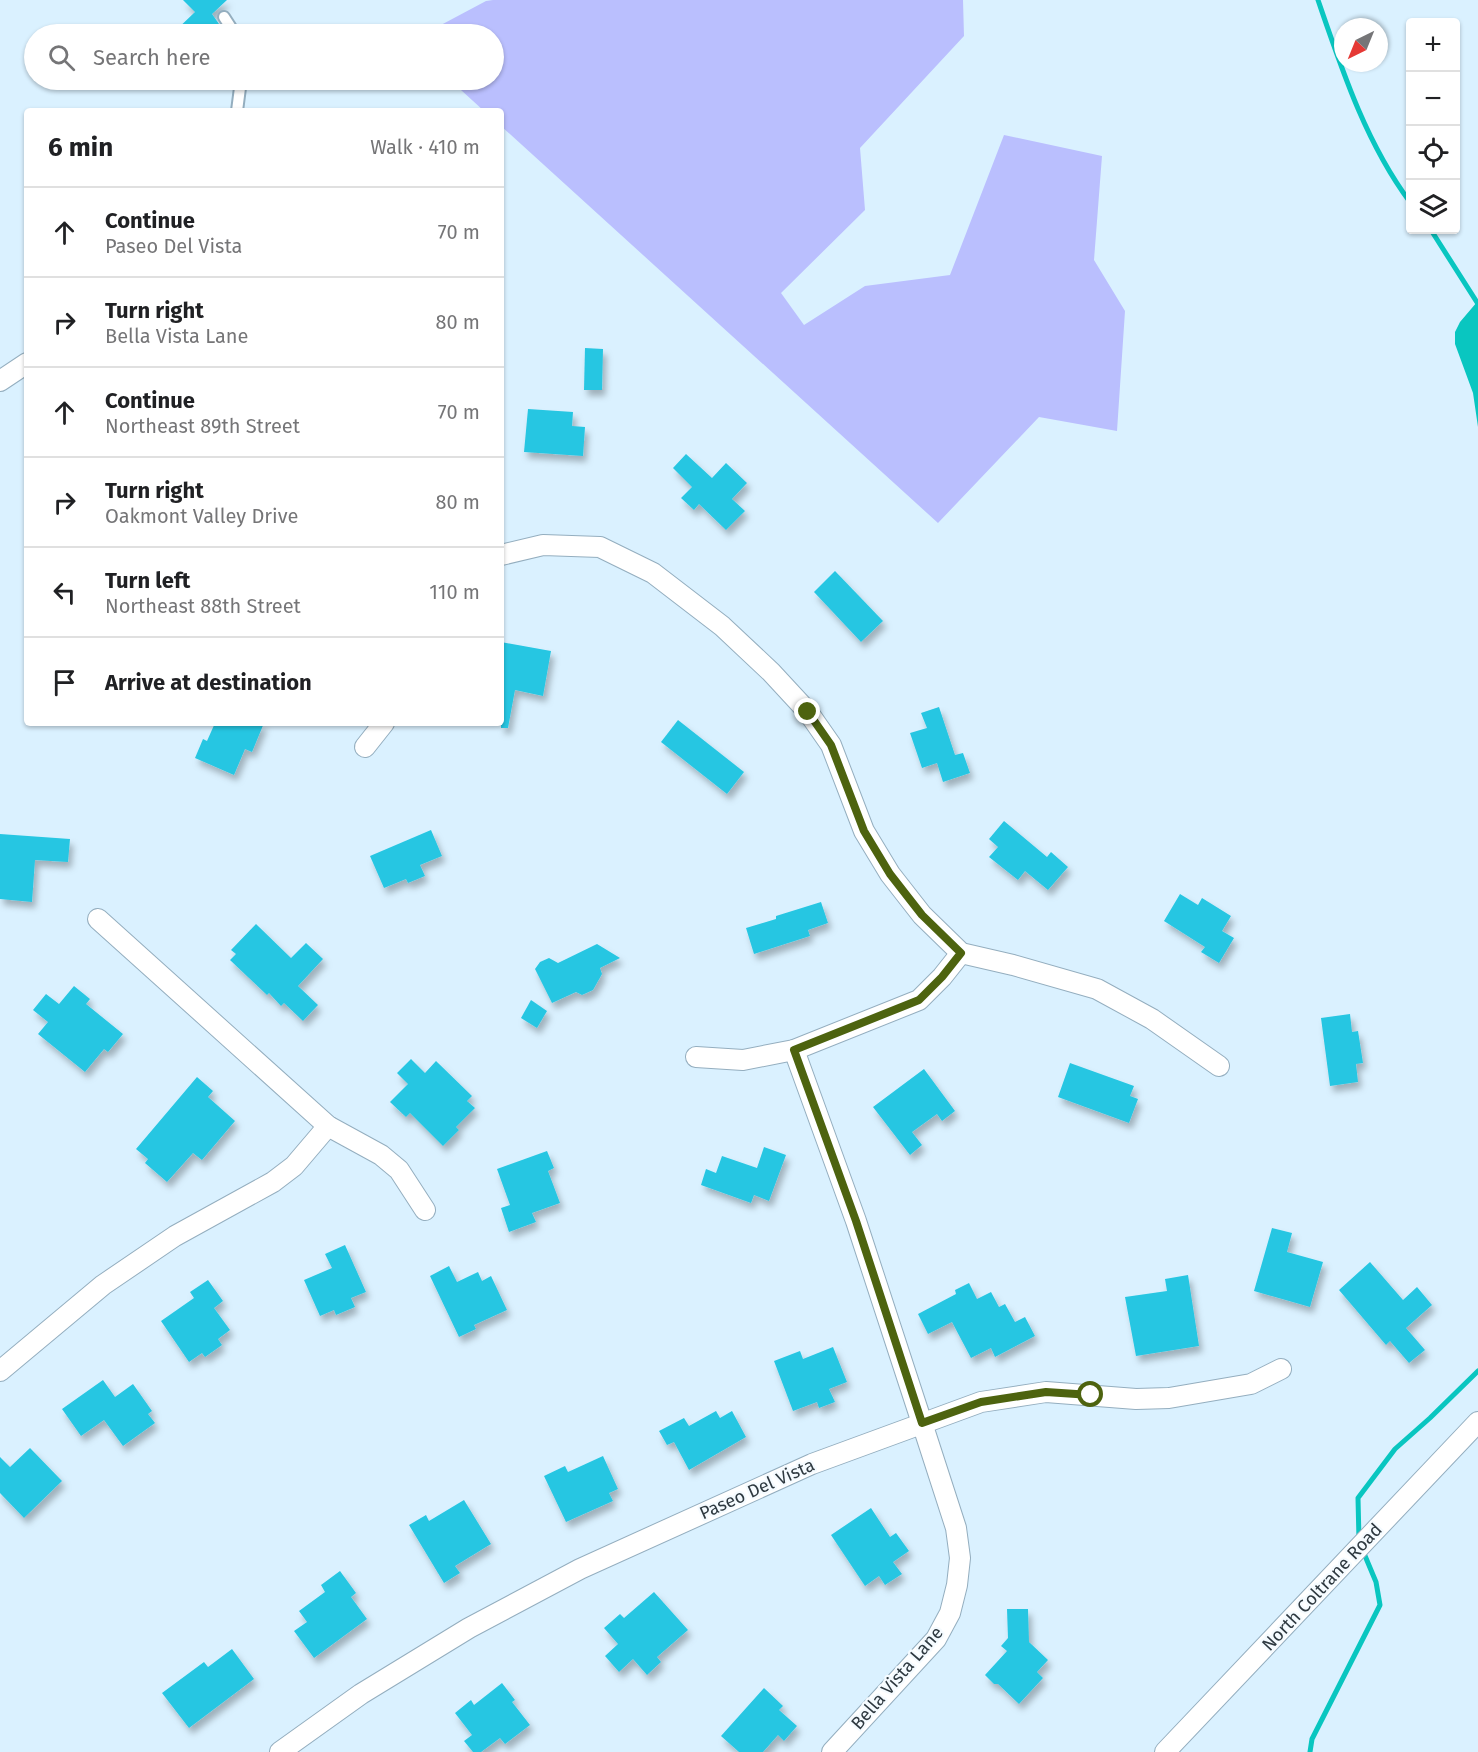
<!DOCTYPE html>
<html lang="en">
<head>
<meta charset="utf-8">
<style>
	:root { --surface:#fff; --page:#f2f2f2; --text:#202124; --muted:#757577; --line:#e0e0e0 }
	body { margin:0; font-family:"Fira Sans",sans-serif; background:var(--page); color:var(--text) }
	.controls { position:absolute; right:18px; top:18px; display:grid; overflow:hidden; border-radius:6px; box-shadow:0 2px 4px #0004 }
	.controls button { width:54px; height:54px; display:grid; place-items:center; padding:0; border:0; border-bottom:2px solid var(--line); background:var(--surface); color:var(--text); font:30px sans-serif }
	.compass { position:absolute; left:1334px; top:18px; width:54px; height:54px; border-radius:50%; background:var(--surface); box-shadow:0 2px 4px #0004; rotate:223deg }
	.stop { position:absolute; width:18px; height:18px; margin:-14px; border:4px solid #4d630f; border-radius:50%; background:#fff }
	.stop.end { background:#4d630f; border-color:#fff; box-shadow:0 2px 6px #0008 }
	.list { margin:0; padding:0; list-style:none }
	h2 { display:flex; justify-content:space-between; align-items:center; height:78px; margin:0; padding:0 24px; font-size:26px }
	h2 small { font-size:20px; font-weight:400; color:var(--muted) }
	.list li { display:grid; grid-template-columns:39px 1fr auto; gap:18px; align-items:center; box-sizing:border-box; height:90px; padding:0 24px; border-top:2px solid var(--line) }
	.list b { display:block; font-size:22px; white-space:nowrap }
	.list p { margin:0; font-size:20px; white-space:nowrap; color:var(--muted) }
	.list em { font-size:20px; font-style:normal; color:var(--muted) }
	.icon { flex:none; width:33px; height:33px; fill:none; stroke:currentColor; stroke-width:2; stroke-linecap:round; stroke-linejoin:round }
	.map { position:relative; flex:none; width:1478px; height:1752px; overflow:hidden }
	.search { position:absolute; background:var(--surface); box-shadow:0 2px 4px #0004; left:24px; top:24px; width:480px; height:66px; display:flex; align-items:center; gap:15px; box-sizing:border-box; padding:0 21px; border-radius:33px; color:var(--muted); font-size:22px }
	.panel { position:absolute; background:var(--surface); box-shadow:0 2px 4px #0004; left:24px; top:108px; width:480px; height:618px; border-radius:6px }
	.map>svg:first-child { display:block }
</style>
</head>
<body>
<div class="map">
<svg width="1478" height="1752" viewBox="0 0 1478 1752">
	<defs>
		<filter id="shadow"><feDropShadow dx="3.5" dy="6" stdDeviation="3" flood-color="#0004"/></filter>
	</defs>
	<rect width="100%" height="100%" fill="#daf1ff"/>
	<path fill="#babffe" d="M493,0H963L964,36L860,148L865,210L781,293L804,325L865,286L950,275L1004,135L1102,156L1094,260L1125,311L1117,431L1039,417L938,523L501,126V111H484L450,80H494V34H424L486,1Z"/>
	<path fill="#09c6c0" d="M1477,302L1478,303V427L1473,393L1455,344V332L1460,322Z"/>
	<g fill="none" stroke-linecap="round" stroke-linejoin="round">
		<g stroke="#09c6c0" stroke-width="5">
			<path d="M1318,0C1342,70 1366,143 1410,202"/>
			<path d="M1431,230L1478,304"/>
			<path d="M1359,1540L1358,1498L1395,1449L1430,1418L1478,1371"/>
			<path d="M1310,1752L1312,1739L1380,1605L1376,1582L1363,1551"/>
		</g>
	</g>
	<g fill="#26c6e2" filter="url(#shadow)">
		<path d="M183,0H227L212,14L226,34H172L195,12Z"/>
		<path d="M585,348L603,349L602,390H584Z"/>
		<path d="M528,409L573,412L572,426L585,427L583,456L524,452Z"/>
		<path d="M686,454L712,478L726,463L747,483L732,499L745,511L726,530L699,504L694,510L681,498L692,487L673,468Z"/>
		<path d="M835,571L883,621L861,642L814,592Z"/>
		<path d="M501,642L551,651L543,696L515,690L508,728H501Z"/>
		<path d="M939,707L955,755L963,753L970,773L943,782L937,763L922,768L910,733L927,728L921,713Z"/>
		<path d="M678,720L744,772L727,794L661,742Z"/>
		<path d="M215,723H264L252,752L245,749L234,775L195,758L203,739L207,741Z"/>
		<path d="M1004,821L1047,857L1051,852L1068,867L1048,890L1025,871L1018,880L989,857L998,847L989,839Z"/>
		<path d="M431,830L442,856L420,865L425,876L408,883L406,879L384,888L370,856Z"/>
		<path d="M0,834L70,839L68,862L35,860L32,902L0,899Z"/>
		<path d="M1180,894L1198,905L1202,898L1231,916L1222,931L1234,938L1219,963L1201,952L1205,947L1164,921Z"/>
		<path d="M821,902L828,923L808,930L810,936L754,954L746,928L776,919V916Z"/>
		<path d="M256,924L291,958L306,943L323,959L298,986L318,1005L303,1021L284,1003L281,1006L269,993L267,995L230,960L236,954L231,950Z"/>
		<path d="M597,944L620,958L600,968L602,974L593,990L582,995L576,992L552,1003L535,969L540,962L549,958L558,963Z"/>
		<path d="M74,986L90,999L86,1004L123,1034L108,1052L104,1049L85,1072L38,1034L48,1022L33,1010L46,994L59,1004Z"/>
		<path d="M531,1000L547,1011L537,1028L521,1018Z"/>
		<path d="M1350,1014L1352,1032L1358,1031L1363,1063L1356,1064L1358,1082L1330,1086L1321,1018Z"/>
		<path d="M411,1059L425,1073L436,1061L472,1096L467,1101L475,1108L456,1127L459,1130L443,1146L410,1113L406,1117L390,1102L408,1084L397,1073Z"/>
		<path d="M1070,1063L1134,1086L1130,1096L1138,1099L1129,1123L1058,1097Z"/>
		<path d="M924,1069L955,1111L942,1121L937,1114L912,1132L922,1145L910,1155L873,1107Z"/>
		<path d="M197,1077L213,1091L208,1097L235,1121L202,1160L193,1153L167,1182L145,1163L148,1159L136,1149Z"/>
		<path d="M764,1147L786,1155L769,1201L754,1195L751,1203L701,1185L706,1169L716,1173L722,1156L757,1168Z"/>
		<path d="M547,1151L554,1168L548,1171L560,1203L532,1213L536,1222L509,1232L501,1208L510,1205L497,1169Z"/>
		<path d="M1272,1228L1292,1233L1287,1252L1323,1262L1310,1307L1254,1291Z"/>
		<path d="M345,1245L366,1292L351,1298L355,1307L336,1315L334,1310L320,1316L304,1280L332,1268L325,1254Z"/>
		<path d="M1370,1262L1403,1300L1417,1287L1432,1305L1406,1328L1425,1350L1409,1363L1390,1341L1386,1345L1339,1290Z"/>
		<path d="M449,1266L457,1282L478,1272L482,1281L491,1276L507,1310L474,1325L476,1329L459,1337L430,1276Z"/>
		<path d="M1188,1275L1199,1346L1136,1356L1125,1297L1167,1291L1165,1279Z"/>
		<path d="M208,1280L223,1301L214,1308L230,1330L218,1339L222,1345L205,1357L202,1353L189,1362L161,1321L194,1298L190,1292Z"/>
		<path d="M969,1283L977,1299L991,1292L999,1307L1005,1304L1015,1322L1025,1317L1035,1336L995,1357L991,1348L971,1358L952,1322L928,1334L918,1314L956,1294L955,1290Z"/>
		<path d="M833,1347L847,1382L829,1389L835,1402L819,1408L817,1402L793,1411L774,1361L800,1351L803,1359Z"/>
		<path d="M103,1380L115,1397L133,1384L152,1411L148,1414L155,1423L123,1446L104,1420L81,1436L62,1409Z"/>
		<path d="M716,1411L720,1418L732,1411L746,1437L689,1470L674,1442L667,1445L659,1431L684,1418L689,1426Z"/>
		<path d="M30,1448L62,1481L24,1518L0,1493V1457L10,1467Z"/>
		<path d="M603,1456L618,1489L609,1493L613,1501L566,1522L544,1476L565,1466L568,1472Z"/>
		<path d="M464,1500L491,1544L455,1566L460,1573L444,1583L409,1525L426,1515L429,1521Z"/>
		<path d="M871,1508L890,1537L896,1533L909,1551L893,1562L902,1574L885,1585L879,1576L865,1586L831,1535Z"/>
		<path d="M340,1571L356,1593L351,1597L367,1619L314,1658L294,1631L307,1622L299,1611L325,1592L321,1585Z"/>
		<path d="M654,1592L688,1630L657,1657L661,1662L647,1675L633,1659L619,1672L605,1656L618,1644L604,1628L620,1614L624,1618Z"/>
		<path d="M1007,1609H1028L1029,1642L1048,1660L1037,1672L1043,1678L1019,1704L998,1684H994L985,1675L1007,1651L1001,1646L1008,1638Z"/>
		<path d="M232,1649L254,1679L189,1728L162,1693L204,1662L208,1667Z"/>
		<path d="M502,1683L515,1700L512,1702L530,1725L505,1744L500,1738L481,1752H473L464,1741L472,1735L455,1713L471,1700L474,1705Z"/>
		<path d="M764,1688L783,1706L779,1710L797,1726L784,1741L778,1735L763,1752H739L721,1736Z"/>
	</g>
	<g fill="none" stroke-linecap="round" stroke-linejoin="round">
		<defs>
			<g id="lane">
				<path d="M224,17L235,34"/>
				<path d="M237,111L241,80"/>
			</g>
			<g id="street">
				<path d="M0,381L27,363"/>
				<path d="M501,555L543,545L600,547L653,573L722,626L771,672L808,712L831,745L864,831L890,874L922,915L961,953L1013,965L1097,989L1152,1019L1219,1066"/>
				<path d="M365,747L384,723"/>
				<path d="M98,919L328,1126L381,1155L399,1170L425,1210"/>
				<path d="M794,1050L856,1221L922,1423L956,1528L960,1558L957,1585L950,1613L936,1639L832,1752"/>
				<path d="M696,1057L743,1060L794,1050L919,1000L942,977L961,953"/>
				<path d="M0,1371L103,1285L175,1236L273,1182L294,1166L328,1126"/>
				<path d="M280,1752L361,1694L469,1628L580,1569L812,1464L981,1402L1046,1392L1136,1399L1169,1398L1251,1384L1281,1369"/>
				<path d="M1165,1752L1478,1422"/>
			</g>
		</defs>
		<use href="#lane" stroke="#94aebf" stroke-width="14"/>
		<use href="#street" stroke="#94aebf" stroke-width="22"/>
		<use href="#lane" stroke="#fff" stroke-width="10"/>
		<use href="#street" stroke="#fff" stroke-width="20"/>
	</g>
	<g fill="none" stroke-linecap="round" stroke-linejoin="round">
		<path stroke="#4d630f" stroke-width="8" d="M808,712L831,745L864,831L890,874L922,915L961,953L942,977L919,1000L794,1050L856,1221L922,1423L981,1402L1046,1392L1091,1395"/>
	</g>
	<g text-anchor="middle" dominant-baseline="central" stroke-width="4.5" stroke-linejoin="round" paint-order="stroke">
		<g font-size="18" fill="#2e3940" stroke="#f5fbff">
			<text transform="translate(757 1489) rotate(-24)">Paseo Del Vista</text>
			<text transform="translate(1322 1587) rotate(-47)">North Coltrane Road</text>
			<text transform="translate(897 1678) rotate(-49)">Bella Vista Lane</text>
		</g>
	</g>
</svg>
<div class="controls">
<button>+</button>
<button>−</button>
<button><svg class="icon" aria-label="locate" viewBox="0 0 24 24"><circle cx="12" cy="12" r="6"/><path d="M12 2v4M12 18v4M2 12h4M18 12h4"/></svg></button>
<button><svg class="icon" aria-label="layers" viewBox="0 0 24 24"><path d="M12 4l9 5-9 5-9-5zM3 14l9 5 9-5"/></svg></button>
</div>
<svg class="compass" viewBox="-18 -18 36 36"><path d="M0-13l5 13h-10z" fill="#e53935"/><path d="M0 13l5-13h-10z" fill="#757577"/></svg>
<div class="stop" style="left:1091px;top:1395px"></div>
<div class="stop end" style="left:808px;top:712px"></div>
<div class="search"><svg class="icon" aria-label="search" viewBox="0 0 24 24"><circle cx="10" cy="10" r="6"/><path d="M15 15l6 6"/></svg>Search here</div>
<section class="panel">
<h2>6 min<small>Walk · 410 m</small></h2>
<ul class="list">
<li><svg class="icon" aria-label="ahead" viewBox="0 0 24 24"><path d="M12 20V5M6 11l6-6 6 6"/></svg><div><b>Continue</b><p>Paseo Del Vista</p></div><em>70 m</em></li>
<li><svg class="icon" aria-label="right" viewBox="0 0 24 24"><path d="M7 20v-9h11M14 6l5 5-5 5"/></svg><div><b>Turn right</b><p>Bella Vista Lane</p></div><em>80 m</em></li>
<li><svg class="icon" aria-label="ahead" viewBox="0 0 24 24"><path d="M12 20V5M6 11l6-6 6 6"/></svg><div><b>Continue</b><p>Northeast 89th Street</p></div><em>70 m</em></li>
<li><svg class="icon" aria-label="right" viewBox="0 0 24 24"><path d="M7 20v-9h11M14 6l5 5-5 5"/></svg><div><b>Turn right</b><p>Oakmont Valley Drive</p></div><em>80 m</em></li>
<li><svg class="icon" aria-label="left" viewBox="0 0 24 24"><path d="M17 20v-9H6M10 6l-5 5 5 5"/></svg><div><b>Turn left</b><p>Northeast 88th Street</p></div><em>110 m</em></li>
<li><svg class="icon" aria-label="arrive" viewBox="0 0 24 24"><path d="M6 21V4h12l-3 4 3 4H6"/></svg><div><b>Arrive at destination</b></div></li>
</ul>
</section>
</div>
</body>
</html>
